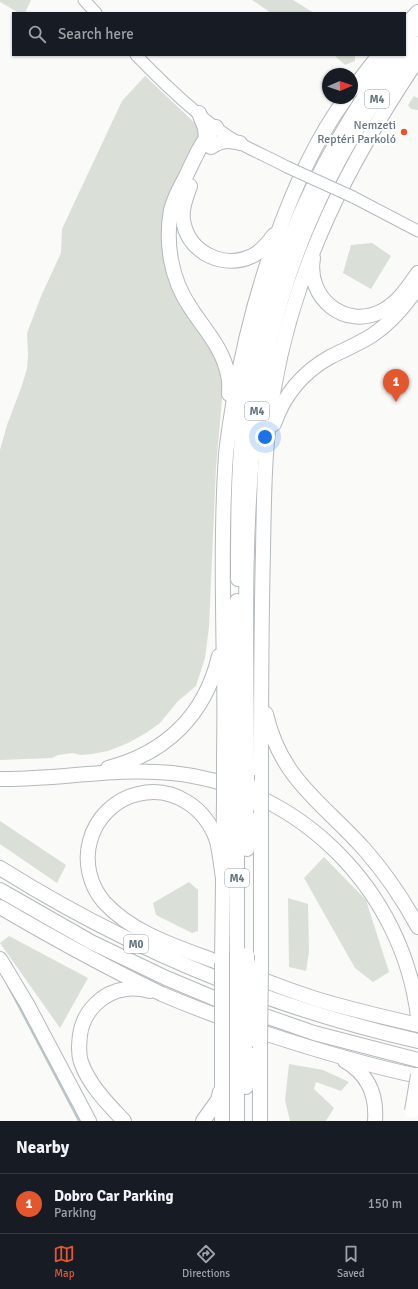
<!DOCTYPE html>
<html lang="en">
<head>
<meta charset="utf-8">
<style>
	:root { --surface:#171b24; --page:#242831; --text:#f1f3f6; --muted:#9ea1a6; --line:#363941; --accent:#e4572e }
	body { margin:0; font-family:Signika,sans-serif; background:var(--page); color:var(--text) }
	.compass { position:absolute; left:322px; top:68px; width:36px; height:36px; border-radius:50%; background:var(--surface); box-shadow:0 1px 3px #0004; rotate:88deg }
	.you { position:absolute; left:265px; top:437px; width:14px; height:14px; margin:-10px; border:3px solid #fff; border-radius:50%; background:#1a73e8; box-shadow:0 0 0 6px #1a73e833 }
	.badge { display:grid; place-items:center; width:26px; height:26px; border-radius:50%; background:var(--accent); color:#fff; font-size:13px; font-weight:700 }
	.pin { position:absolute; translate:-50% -33px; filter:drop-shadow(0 1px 2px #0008) }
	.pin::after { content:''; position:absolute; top:21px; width:14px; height:12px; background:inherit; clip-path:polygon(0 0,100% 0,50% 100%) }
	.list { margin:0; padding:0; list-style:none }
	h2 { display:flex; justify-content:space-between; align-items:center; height:52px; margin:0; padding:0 16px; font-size:17px }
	h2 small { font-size:13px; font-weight:400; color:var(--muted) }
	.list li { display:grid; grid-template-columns:26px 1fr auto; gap:12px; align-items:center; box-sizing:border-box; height:60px; padding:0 16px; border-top:1px solid var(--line) }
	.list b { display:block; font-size:15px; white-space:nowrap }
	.list p { margin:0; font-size:13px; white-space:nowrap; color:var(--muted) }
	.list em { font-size:13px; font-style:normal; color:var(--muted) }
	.icon { flex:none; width:22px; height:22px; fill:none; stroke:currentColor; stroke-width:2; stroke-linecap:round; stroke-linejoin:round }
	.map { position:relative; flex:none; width:418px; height:1121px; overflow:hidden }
	.search { position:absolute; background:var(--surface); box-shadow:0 1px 3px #0004; left:12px; right:12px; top:12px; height:44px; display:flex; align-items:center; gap:10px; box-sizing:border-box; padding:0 14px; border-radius:0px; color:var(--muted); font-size:15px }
	.sheet { height:112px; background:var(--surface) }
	nav { display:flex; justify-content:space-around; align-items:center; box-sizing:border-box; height:56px; border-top:1px solid var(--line); background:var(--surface); font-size:11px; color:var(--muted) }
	nav a { display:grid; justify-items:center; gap:2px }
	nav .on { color:var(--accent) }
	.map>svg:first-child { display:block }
</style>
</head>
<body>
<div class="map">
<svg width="418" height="1121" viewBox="0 0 418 1121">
	<rect width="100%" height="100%" fill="#fafaf8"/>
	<g fill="#dadfd7">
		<path d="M0,0H31L25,13H19L0,2Z"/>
		<path d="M252,0H293L314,13H271Z"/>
		<path d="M334,55H355V61L345,65Z"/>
		<path d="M145,76L197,125L199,132L197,140L164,214L162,230L163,245L217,359L223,388L216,467L209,627L205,658L196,686L178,701L160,723L146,733L128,743L108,751L92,754L80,755L73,753L58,755L52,758L0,760V450L7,425L21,388L27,369L28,355L27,333L42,294L61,253L62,229L122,101Z"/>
		<path d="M414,96L418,98V110L411,109L408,105Z"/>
		<path d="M372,243L391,256L371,289L343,273L351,245Z"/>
		<path d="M0,821L66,865L57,883L0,844Z"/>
		<path d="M324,857L366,900L389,972L373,982L355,968L304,878Z"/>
		<path d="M189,882L198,890V931L192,933L156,915L153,903Z"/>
		<path d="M288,898L308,904L309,952L306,971L289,967Z"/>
		<path d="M9,936L88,978L60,1028L0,943Z"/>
		<path d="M289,1064L323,1070L349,1082L341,1091L316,1082L314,1089L334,1108L326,1121H290L285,1100Z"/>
	</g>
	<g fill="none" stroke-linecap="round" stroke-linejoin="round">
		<path stroke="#bbc7cb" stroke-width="2" d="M6,982L79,1121"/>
		<defs>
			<g id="secondary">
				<path d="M84,0L96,13"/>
				<path d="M136,55C165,85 205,124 241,144C256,152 272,159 287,167"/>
				<path d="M353,197L418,231"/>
			</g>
			<g id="highway">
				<path d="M405,26L418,12"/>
				<path d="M405,41L418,25"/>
				<path d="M352,90L379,55"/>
				<path d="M199,113L205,128L206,139"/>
				<path d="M216,127C202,139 194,160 186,176C180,187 174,198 171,210C165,243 171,279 190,307C204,329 223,348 228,375C230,381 229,388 229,394"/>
				<path d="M211,147C222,140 227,140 240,143"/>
				<path d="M190,186C186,198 180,211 184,225C191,254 225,269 252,256C261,252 268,243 274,235"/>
				<path d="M313,258C306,298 345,330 382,311C398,303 408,287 418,273"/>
				<path d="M274,424C284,395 303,372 330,357C344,350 358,344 371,336C390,324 405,306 418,287"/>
				<path d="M238,579C238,527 238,475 243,424C258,290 313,163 394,55"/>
				<path d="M266,714C281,780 323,803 365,850C386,874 403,899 418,927"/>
				<path d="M224,767C224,737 225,707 224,677C223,603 221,528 226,454C228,436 231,417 234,399C243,346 256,295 274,244C291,195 315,140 346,98"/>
				<path d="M108,768C166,753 205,715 219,656"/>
				<path d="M237,771V601"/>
				<path d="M247,775C247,659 242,542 255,427C271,288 328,150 418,44"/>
				<path d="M0,779C57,780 115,767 172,773C300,786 403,891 418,1017"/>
				<path d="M261,783C261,706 261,628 263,551C264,496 264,441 274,388C295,266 350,160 418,59"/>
				<path d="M261,813V963"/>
				<path d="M247,849V808"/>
				<path d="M0,868C129,949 269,1007 418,1041"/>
				<path d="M223,878C221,866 220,853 217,841C206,808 173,785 138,794C115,799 96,818 90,841C84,862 90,886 104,902C132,933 177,947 215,961C247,974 280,987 313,998C348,1009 383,1017 418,1025"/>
				<path d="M0,890L91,942L166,978L216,999L314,1033L418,1060"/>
				<path d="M0,907C53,938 107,968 162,994C194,1008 228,1020 261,1032C313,1049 365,1065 418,1076"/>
				<path d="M237,952V804"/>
				<path d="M0,959L27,1004L89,1121"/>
				<path d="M222,963L224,800"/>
				<path d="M222,1032V1121"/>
				<path d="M237,1038V1121"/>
				<path d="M345,1061C368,1074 377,1095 375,1121"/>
				<path d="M246,1087L247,1042"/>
				<path d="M124,1121C108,1104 89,1085 81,1062C78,1053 79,1044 80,1035C83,1012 102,992 126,989C134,988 143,989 150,991"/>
				<path d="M203,1121L218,1100L220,1092"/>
				<path d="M260,1121V1048"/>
			</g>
		</defs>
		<use href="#secondary" stroke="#b3babf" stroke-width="13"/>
		<use href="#highway" stroke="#b4b9bd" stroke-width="16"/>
		<use href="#secondary" stroke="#fff" stroke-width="11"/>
		<use href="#highway" stroke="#fff" stroke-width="14"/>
		<defs>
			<path id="secondary-bridge" d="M287,167L353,197"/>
			<g id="highway-bridge">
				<path d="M237,771V804"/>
				<path d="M224,800V767"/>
				<path d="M247,808V775"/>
				<path d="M261,813V783"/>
				<path d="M222,1032V963"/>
				<path d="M237,1038V952"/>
				<path d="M247,1042V955"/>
				<path d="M260,1048L261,963"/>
				<path d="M412,1111L418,1075"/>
			</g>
		</defs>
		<use href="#secondary-bridge" stroke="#b3babf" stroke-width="13" stroke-linecap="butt"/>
		<use href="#highway-bridge" stroke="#b4b9bd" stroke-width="16" stroke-linecap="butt"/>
		<use href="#secondary-bridge" stroke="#fff" stroke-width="11"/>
		<use href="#highway-bridge" stroke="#fff" stroke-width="14"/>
	</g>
	<circle fill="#e4572e" stroke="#fff" stroke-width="1.5" cx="404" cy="132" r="4"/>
	<g text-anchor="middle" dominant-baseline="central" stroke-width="4" stroke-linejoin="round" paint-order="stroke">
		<g fill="#fff" stroke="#939fa8" stroke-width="1">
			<rect x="365" y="90" width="24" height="18" rx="3"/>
			<rect x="245" y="402" width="24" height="18" rx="3"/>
			<rect x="225" y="869" width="24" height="18" rx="3"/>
			<rect x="124" y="935" width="24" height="18" rx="3"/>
		</g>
		<g font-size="11" font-weight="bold" fill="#657683">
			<text x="377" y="99">M4</text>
			<text x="257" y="411">M4</text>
			<text x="237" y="878">M4</text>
			<text x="136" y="944">M0</text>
		</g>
		<g font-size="12" fill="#657683" stroke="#fff" text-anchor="end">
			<text x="396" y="125">Nemzeti<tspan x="396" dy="14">Reptéri Parkoló</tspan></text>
		</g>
	</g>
</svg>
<svg class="compass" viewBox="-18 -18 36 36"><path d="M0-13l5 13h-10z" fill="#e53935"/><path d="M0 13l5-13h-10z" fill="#9ea1a6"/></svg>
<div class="you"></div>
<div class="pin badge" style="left:396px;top:402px">1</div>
<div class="search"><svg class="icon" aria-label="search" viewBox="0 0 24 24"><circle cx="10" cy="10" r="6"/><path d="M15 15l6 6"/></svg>Search here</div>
</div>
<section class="sheet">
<h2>Nearby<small></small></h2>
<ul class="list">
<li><span class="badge">1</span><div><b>Dobro Car Parking</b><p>Parking</p></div><em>150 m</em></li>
</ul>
</section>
<nav>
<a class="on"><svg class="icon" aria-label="map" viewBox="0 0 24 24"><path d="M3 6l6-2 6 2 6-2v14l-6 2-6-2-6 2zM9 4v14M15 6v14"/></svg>Map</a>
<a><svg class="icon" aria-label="directions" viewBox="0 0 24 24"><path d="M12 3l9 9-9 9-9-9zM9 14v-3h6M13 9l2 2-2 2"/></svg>Directions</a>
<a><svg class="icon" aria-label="saved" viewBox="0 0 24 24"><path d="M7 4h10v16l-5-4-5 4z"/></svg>Saved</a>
</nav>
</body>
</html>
